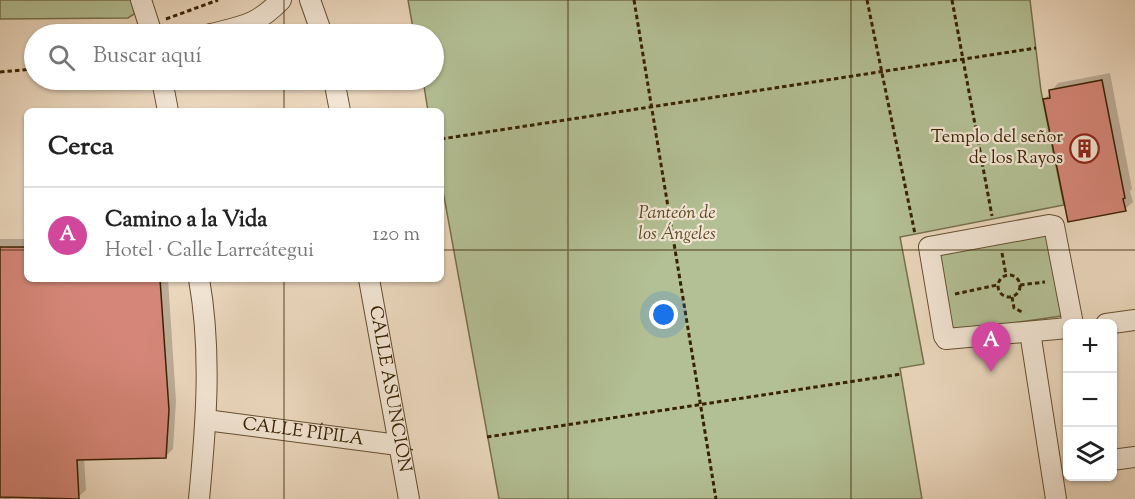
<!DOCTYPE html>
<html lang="es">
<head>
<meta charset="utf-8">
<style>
	:root { --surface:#fff; --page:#f2f2f2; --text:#222; --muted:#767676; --line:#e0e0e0; --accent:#8f2418 }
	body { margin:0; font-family:"Sorts Mill Goudy",serif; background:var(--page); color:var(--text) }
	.controls { position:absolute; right:18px; bottom:18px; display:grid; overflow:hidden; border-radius:9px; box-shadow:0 2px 4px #0004 }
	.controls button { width:54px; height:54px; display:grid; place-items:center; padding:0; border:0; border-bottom:2px solid var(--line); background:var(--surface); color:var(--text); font:30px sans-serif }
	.you { position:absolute; left:664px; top:315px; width:21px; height:21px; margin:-15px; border:4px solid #fff; border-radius:50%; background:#1a73e8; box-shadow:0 0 0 9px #1a73e833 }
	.badge { display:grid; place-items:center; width:39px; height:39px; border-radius:50%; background:var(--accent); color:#fff; font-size:20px; font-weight:700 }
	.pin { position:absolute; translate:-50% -50px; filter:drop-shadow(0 2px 3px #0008) }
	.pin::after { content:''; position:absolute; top:32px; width:21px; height:18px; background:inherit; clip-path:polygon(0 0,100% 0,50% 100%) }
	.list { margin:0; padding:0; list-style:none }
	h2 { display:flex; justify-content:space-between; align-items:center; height:78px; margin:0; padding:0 24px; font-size:26px }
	h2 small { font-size:20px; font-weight:400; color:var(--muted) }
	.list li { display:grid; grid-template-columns:39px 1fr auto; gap:18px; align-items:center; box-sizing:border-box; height:96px; padding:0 24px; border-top:2px solid var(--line) }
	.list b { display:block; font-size:22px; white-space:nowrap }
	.list p { margin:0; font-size:20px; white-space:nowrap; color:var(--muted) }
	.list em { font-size:20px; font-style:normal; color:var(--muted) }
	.icon { flex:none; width:33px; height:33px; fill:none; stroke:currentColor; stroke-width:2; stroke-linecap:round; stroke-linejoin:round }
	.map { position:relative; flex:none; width:1135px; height:499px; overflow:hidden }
	.search { position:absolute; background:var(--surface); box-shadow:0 2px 4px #0004; left:24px; top:24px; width:420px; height:66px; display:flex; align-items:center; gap:15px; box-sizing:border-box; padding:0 21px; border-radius:33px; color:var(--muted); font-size:22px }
	.panel { position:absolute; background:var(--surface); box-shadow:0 2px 4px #0004; left:24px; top:108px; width:420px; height:174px; border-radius:9px }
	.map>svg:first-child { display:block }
</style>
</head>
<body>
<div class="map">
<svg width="1135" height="499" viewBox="0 0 1135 499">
	<rect width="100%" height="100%" fill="#ebd7bd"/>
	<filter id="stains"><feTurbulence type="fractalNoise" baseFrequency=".00333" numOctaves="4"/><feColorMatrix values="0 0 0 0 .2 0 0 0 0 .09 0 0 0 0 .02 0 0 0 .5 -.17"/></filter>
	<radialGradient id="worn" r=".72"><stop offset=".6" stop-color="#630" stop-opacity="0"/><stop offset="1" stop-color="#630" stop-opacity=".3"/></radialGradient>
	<g fill="#b3bf94" stroke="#76704a" stroke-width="1.5">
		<path d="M0,0H132L136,13L128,18L0,19Z"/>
		<path d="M408,0H1030L1041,91L1064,205L900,237L924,364L900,368L922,499H499L441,180V111H428L423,80H434V34H414Z"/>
		<path d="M1051,231L1068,315L950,332L934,250Z"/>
	</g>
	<g fill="#0003">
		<path d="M1110,73L1132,189L1130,191L1133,202L1125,209L1045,99L1058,83Z"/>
		<path d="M0,239H27V279H168L176,401L173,449L165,457L84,458L86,490L78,497L11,496V499H0Z"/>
	</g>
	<g fill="#d58678" stroke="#392200" stroke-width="1.5">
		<path d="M1102,80L1125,198L1123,199L1126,211L1068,222L1043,99L1050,98L1049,90Z"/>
		<path d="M0,247H27V279H160L169,410L166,458L77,460L79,499L0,497Z"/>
	</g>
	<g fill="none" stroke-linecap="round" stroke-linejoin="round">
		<defs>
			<g id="minor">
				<path d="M141,0L152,34"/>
				<path d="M310,0L322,34"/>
				<path d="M211,34C243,26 257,25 281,0"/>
				<path d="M162,80L168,111"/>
				<path d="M334,80L340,111"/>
				<path d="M199,279C212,352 206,426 199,499"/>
				<path id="s1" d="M369,279L409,499"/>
				<path d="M1106,324L1135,320"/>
				<path d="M1068,328L946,339L944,336L929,247L1049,225L1054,226L1073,324"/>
				<path d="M1030,332L1056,499"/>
				<path id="s2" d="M206,420L398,445"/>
				<path d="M1112,460L1135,457"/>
			</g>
		</defs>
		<use href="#minor" stroke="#664f2f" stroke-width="22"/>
		<g stroke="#392200" stroke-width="3" stroke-dasharray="4.5 3" stroke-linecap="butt">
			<path d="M634,0L716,499"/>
			<path d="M867,0L915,234"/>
			<path d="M952,0L992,216"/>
			<path d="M166,19L218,0"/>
			<path d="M0,72L34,69"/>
			<path d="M441,139L1036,48"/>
			<path d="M1002,253L1006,275"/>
			<circle cx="1009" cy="286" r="11"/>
			<path d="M1020,285L1045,282"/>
			<path d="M955,294L997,285"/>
			<path d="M1012,297L1014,308L1024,313"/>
			<path d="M487,437L901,374"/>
		</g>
		<use href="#minor" stroke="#f2e5d4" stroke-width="20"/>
	</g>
	<path fill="none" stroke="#392200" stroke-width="1.5" stroke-opacity="0.55" d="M284,0V34M568,0V499M851,0V499M284,80V111M0,250H27M441,250H1135M284,279V499"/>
	<defs>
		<symbol id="building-ring" viewBox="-11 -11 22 22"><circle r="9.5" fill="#f2e5d4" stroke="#8f2418" stroke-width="1.5"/><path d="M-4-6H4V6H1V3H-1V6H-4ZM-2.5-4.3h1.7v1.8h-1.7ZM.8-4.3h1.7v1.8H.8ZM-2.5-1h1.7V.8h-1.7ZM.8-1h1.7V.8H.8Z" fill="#8f2418"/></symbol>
	</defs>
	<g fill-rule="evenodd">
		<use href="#building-ring" x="1068" y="132" width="33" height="33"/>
	</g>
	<g text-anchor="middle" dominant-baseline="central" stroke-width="4.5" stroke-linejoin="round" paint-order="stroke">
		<g font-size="18" fill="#392200" stroke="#f2e5d4" text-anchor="end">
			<text x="1063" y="138">Templo del señor<tspan x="1063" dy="21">de los Rayos</tspan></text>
		</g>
		<g font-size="18" font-style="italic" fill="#584925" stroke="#f2e5d4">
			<text x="677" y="214">Panteón de<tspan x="677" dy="21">los Ángeles</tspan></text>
		</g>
		<g font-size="18" fill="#392200" stroke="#f2e5d4">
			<text stroke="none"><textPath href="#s1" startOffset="112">CALLE ASUNCIÓN</textPath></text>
			<text stroke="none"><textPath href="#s2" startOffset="98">CALLE PÍPILA</textPath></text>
		</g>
	</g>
	<rect width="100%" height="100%" filter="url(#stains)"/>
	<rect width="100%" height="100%" fill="url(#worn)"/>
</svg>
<div class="controls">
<button>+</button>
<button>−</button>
<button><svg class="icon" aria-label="layers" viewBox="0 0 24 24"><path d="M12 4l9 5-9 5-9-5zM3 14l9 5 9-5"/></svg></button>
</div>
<div class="you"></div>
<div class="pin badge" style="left:991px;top:372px;background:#d1479c">A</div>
<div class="search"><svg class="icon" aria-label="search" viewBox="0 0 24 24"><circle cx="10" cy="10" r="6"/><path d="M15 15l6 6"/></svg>Buscar aquí</div>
<section class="panel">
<h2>Cerca<small></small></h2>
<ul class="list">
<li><span class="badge" style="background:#d1479c">A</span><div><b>Camino a la Vida</b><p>Hotel · Calle Larreátegui</p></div><em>120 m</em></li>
</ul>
</section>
</div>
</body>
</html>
